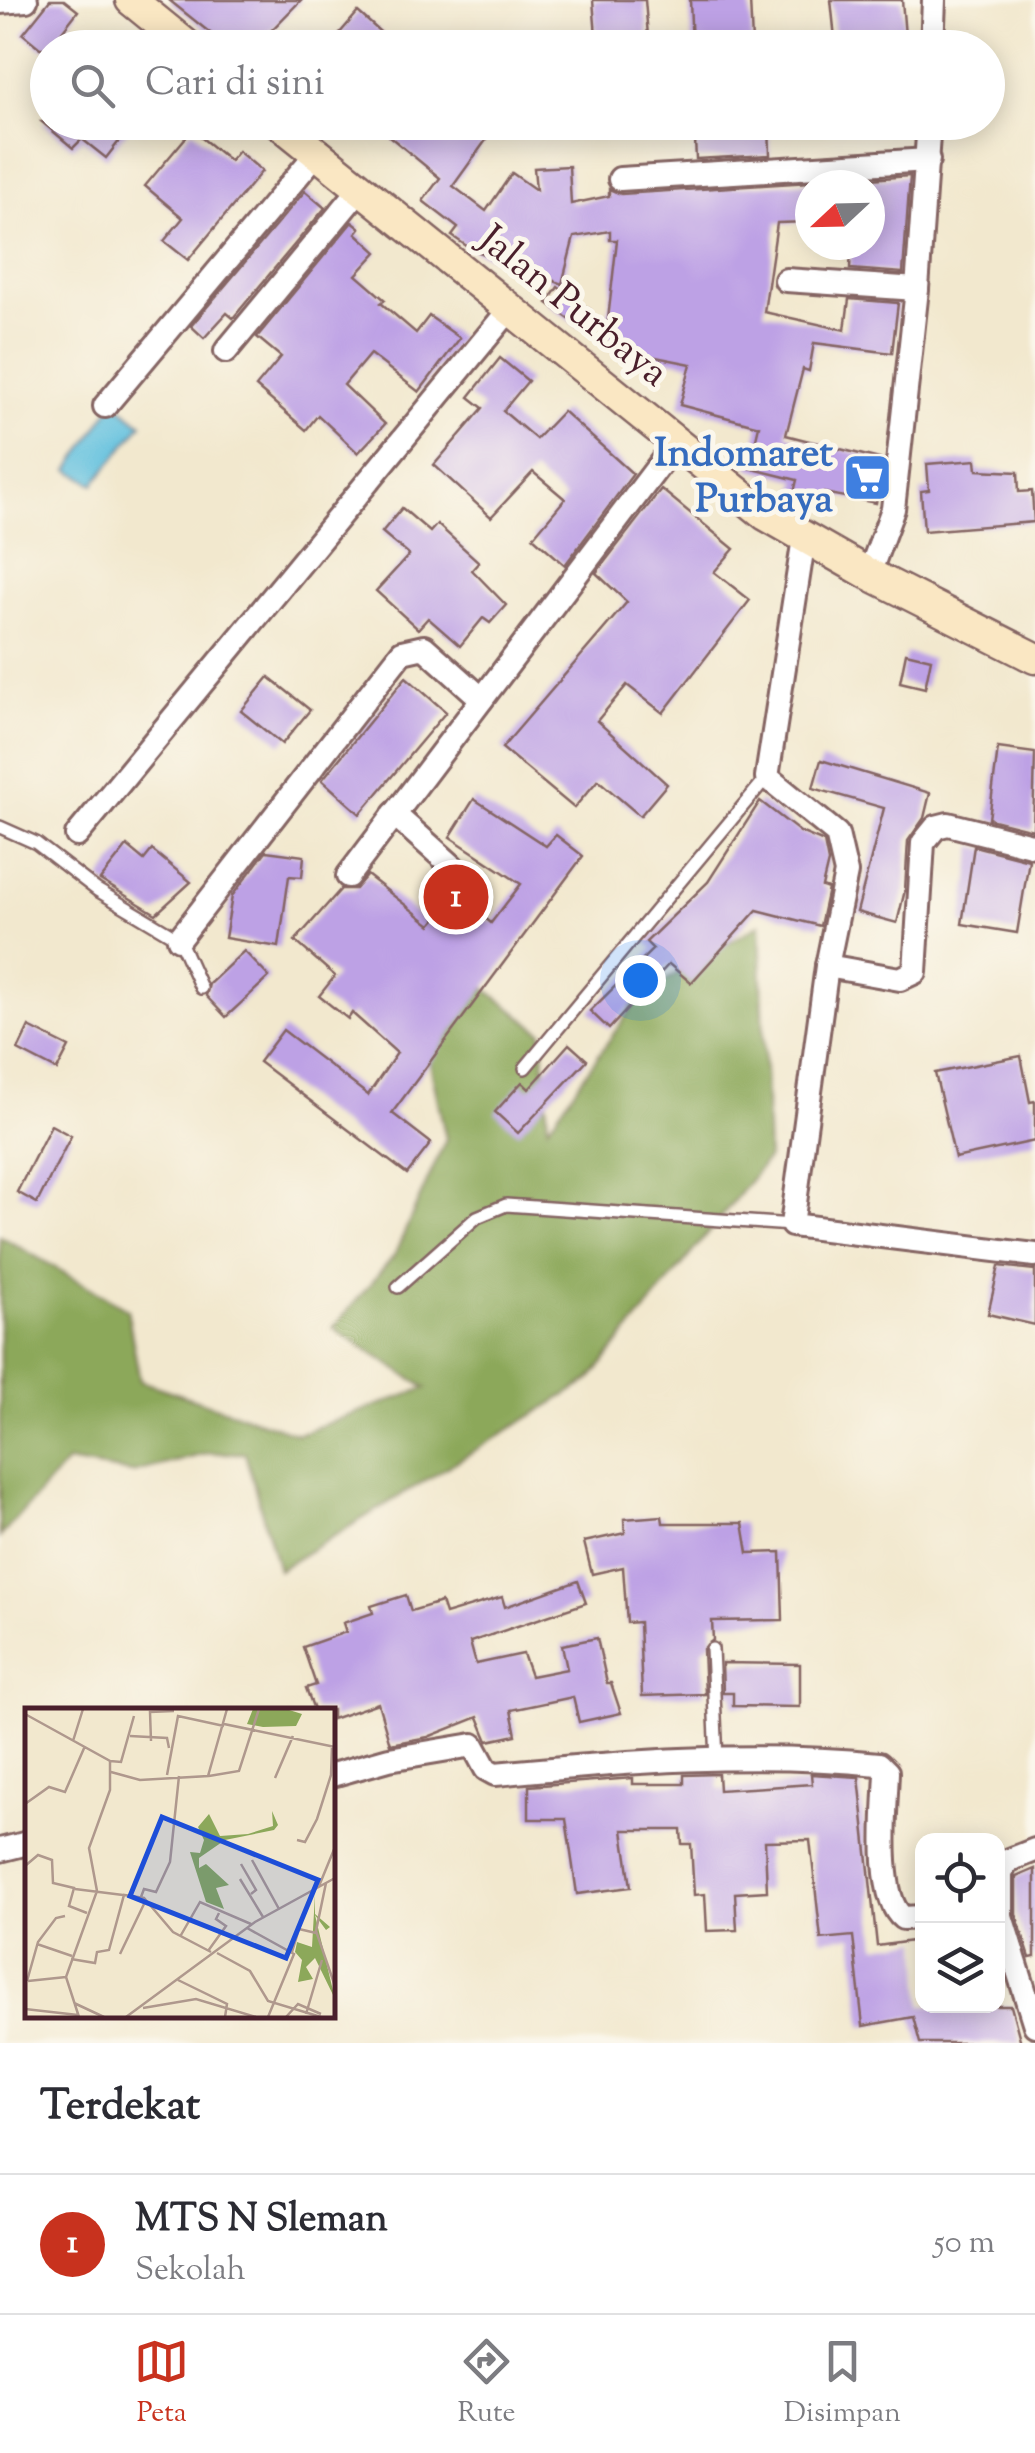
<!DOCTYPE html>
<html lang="id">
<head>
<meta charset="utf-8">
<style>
	:root { --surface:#fff; --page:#f2f2f3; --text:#2b2b33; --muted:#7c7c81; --line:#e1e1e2; --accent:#c8321e }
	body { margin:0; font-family:"Sorts Mill Goudy",serif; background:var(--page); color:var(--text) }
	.controls { position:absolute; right:30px; bottom:30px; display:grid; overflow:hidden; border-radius:20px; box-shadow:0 5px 25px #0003 }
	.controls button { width:90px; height:90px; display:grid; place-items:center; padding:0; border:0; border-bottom:2px solid var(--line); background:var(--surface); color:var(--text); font:50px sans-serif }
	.compass { position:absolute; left:795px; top:170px; width:90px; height:90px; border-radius:50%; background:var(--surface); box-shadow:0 5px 25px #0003; rotate:248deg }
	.you { position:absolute; left:640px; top:980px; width:35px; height:35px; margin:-25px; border:8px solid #fff; border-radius:50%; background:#1a73e8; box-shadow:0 0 0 15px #1a73e833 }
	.badge { display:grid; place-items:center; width:65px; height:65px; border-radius:50%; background:var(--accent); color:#fff; font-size:32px; font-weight:700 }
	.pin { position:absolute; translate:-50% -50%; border:5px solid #fff; box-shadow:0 2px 10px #0006 }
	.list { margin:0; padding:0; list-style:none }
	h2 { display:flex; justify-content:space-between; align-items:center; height:130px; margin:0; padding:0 40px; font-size:42px }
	h2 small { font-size:32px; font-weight:400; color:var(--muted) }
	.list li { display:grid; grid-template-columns:65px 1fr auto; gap:30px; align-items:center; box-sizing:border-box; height:140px; padding:0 40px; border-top:2px solid var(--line) }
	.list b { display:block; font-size:38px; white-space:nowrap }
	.list p { margin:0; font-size:32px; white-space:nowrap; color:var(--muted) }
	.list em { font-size:32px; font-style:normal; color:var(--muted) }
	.icon { flex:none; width:55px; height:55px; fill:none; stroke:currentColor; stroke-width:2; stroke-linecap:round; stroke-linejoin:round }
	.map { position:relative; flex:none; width:1035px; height:2043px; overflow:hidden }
	.search { position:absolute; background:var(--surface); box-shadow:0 5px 25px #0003; left:30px; right:30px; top:30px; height:110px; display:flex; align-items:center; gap:25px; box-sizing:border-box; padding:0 35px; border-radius:55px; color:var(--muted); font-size:38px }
	.sheet { height:270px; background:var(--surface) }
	nav { display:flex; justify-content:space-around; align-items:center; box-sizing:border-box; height:140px; border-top:2px solid var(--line); background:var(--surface); font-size:28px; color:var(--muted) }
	nav a { display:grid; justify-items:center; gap:5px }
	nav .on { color:var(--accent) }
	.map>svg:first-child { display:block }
</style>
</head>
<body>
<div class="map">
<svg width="1035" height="2043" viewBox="0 0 1035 2043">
	<rect width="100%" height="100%" fill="#fbf7ec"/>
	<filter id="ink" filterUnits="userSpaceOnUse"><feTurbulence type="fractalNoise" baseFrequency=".01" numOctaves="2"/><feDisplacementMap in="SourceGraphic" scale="20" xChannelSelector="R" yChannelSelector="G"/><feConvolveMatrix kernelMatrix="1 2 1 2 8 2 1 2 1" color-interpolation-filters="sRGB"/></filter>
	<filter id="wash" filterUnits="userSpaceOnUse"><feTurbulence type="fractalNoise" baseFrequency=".0048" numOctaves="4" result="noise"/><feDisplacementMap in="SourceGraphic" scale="40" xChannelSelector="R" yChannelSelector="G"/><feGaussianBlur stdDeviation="2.25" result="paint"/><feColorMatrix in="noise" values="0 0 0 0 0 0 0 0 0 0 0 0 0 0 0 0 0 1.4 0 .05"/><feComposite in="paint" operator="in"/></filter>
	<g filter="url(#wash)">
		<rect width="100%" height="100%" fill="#f2e8ce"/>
		<path fill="#8ca85a" stroke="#6b6442" stroke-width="2.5" d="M760,924L768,1158L589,1381L278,1570L245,1453H209L132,1473L67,1462L0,1537V1236L127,1309L140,1381L298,1434L426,1388L333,1328L394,1256L446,1139L429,1059L471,978L542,1032L548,1127L641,995Z"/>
		<path fill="#60c0de" stroke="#557084" stroke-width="2.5" d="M114,402L142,424L94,484L69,470Z"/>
		<g id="blocks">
			<g fill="#bda1e5">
				<path d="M50,0H64L78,11L49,48H40L23,34Z"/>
				<path d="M169,0H301L254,48H229Z"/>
				<path d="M593,0H645L649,48H597Z"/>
				<path d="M690,0H750L752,43H746L747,48L692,46Z"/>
				<path d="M831,0H902L906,48H836Z"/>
				<path d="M358,12L398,48H327Z"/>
				<path d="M42,122H134L106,158L82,139L73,148Z"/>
				<path d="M372,122H499L453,186L486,211L512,173L536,190L534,168L569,166L571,204L609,196V189L621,194L810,182V222L777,223L764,312L845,330L849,299L898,303L892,353L814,343L809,371L803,369L786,435L883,460L876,503L824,493L819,508L792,501L797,480L749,468L759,426L680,405L691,364L620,350L607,328L617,240H610V231L574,237L562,284L471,249L452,236L458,228L423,201L440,178Z"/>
				<path d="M705,122H769L770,155L696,159L695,140L706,139Z"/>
				<path d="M192,130L230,161L238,151L262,171L188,260L164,241L183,218L145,186Z"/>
				<path d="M910,176L903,273L850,269L851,245H870V179Z"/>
				<path d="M305,191L325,208L233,318L227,313L204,338L191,326Z"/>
				<path d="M352,222L360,228L356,233L377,252L356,275L385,300L381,303L416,333L429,316L460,338L419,392L370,354L344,385L385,424L358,453L318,415L306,430L256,387L281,357L257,337Z"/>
				<path d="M558,287L591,310L580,327L547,303Z"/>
				<path d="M500,358L528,381L503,411L536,439L563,411L633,474L565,565L533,537L565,499L533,472L491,517L434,465L483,408L469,397Z"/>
				<path d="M976,460L977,470L1018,472L1019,492L1032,491L1034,522L924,531L921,491L929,490L927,464Z"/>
				<path d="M661,489L734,549L714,572L750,600L663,713L627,685L597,721L667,784L640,816L598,780L574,808L502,748L627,602L596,573Z"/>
				<path d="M402,508L430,532L437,524L479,562L472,570L506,605L490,623L483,618L460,646L428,618L418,629L376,591L409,555L382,532Z"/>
				<path d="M906,653L931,659L925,688L900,682Z"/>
				<path d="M269,677L310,710L282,744L241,711Z"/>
				<path d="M406,677L446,712L360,814L322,780Z"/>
				<path d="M998,748L1035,753L1033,830L989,819Z"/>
				<path d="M821,760L930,793L924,818L908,841L905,890L897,923L857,912L884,808L813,788Z"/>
				<path d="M474,799L546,846L556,835L583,856L392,1113L431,1143L407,1174L259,1062L283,1030L368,1095L397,1053L352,1013L348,1019L319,996L335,976L295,941L341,889H355L367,875L431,925L457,894L491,923L521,884L450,837Z"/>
				<path d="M760,801L800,832L824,842L828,862L822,887L828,889L820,926L757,910L691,983L669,964L609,1029L590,1011L653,949L646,942L708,882Z"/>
				<path d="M127,846L144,860L152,850L191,882L156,914L100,880Z"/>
				<path d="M974,846L1029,860L1017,933L962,924Z"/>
				<path d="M266,851L304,856L302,877L289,876L279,947L225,938L232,896Z"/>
				<path d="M244,951L269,977L226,1017L206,996L209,984Z"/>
				<path d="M29,1027L69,1047L57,1070L18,1050Z"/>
				<path d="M569,1044L587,1060L518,1133L495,1112L522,1082L529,1089Z"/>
				<path d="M1021,1056L1030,1102L1035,1101V1141L955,1158L935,1073Z"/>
				<path d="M51,1125L71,1136L37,1203L17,1192Z"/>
				<path d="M999,1266L1035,1270V1325L988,1314Z"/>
				<path d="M662,1516L663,1523H743L748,1553L781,1552L783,1620L712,1621L713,1640L703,1649L705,1694L642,1696L639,1622L627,1623L623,1567L592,1574L584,1542L625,1533L624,1519Z"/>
				<path d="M578,1581L586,1603L470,1642L476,1664L523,1654L531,1676L567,1669L562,1645L597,1638L607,1683H611L621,1713L579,1722L573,1697L511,1710L516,1735L488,1741L478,1717L428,1737L390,1744L378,1703L332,1719V1710H314L306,1688L316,1685L303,1647L346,1632L343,1623L373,1613L371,1606L406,1595L411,1611L441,1602L445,1614L502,1597L505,1607Z"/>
				<path d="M722,1663L800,1664V1707L733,1706V1693H723Z"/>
				<path d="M718,1774L719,1790L812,1784L811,1774L859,1777L877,1946L919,1940L922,2006H1011L1021,2043H920L913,2017L863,2026L853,1936L821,1939L810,1840L765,1841L767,1891L735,1893L737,1930L707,1931L705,1894L694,1895L691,1844H682L681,1830H623L631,1887L577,1894L566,1819H529V1786L633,1778V1784H684V1775Z"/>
				<path d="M1035,1869V1957L1030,1958L1016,1914V1877Z"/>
			</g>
		</g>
	</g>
	<g filter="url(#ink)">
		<use href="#blocks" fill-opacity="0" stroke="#856564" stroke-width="2.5"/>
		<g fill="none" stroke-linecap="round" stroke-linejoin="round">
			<defs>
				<g id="service">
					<path d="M0,827L36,843L97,890L179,939L201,988"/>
					<path d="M525,1068L767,777"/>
					<path d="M398,1287L477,1217L506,1205L792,1225"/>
					<path d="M712,1649L717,1761"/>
				</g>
				<g id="minor">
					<path d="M0,2L26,0"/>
					<path d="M932,48L934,0"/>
					<path d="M620,179L928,160"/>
					<path d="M786,280L917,289"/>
					<path d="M226,351L360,189"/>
					<path d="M105,406L316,154"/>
					<path d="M804,538L767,777L837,834L846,873L827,966L792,1225L1035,1255"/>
					<path d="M869,574L893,509L917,289L929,122"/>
					<path d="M394,814L451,865"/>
					<path d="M77,835L510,309"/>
					<path d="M348,876L676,443"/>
					<path d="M179,939L402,652L424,647L482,699"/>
					<path d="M827,966L900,979L915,972L923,843L936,827L948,824L1035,846"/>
					<path d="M332,1775L389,1759L473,1745L486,1769L495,1774C622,1762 753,1751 879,1764L887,1772C886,1805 876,1897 903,1918L922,1917"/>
					<path d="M0,1850L28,1843"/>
					<path d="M1035,1850L1007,1861L1001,1874V1916L1035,2025"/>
				</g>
				<g id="secondary">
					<path d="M131,0L190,48"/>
					<path d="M278,122L766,515L869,574L1035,658"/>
				</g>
			</defs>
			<use href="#service" stroke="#856564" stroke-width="16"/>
			<use href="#minor" stroke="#856564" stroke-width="28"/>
			<use href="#secondary" stroke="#856564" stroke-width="35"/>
			<use href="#service" stroke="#fff" stroke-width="11"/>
			<use href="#minor" stroke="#fff" stroke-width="22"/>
			<use href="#secondary" stroke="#fae7c3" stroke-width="30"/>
		</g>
	</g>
	<defs>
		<symbol id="supermarket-square" viewBox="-11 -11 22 22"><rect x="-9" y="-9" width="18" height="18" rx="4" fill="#3f7fe0" stroke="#fbf7ec"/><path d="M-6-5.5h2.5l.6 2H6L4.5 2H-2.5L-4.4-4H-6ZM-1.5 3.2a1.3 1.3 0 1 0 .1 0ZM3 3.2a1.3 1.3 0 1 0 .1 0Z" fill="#fff"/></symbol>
	</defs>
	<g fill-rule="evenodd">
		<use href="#supermarket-square" x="840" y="450" width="55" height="55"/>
	</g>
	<g text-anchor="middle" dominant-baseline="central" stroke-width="10" stroke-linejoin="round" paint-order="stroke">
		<g font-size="40" fill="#4a1f2b" stroke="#fbf7ec">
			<text transform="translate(572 308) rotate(39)">Jalan Purbaya</text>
		</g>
		<g font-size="40" font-weight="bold" fill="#366cbe" stroke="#fbf7ec" text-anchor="end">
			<text x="833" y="455">Indomaret<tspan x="833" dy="46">Purbaya</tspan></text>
		</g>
	</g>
	<g transform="translate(25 1708)">
		<rect width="310" height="310" fill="#f2e8ce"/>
		<path d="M228,1H261L277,6L271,18L238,19L222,16ZM247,103L253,117L249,122L200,132L174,150V160L181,156L204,177L191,180L199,201L181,194L165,144L175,145L179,132L173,119L184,106L195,128L223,126L248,118ZM290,187V206L305,219L301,222L290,207L310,291L290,250L281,259L288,271L273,274L277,252L270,244L272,234L287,239Z" fill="#8ca85a"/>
		<path fill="none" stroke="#af988d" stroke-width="2.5" d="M0,6L85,53V82L64,140L72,183L41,269L54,309M199,16L310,39M105,28L142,30L144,40M48,33L58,1M126,33L125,4L149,3M85,53L96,54L109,8M86,64L115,72L183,68L202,1M142,67L153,8L199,18M184,68L214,63L234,1M250,70L268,28M0,96L24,79L40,84L60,38M272,132L280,134L292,111L306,67L307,38M227,152L254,201M216,156L231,182L226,186M0,158L13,147L27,152L28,175L49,180L44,198L62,205M215,171L238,209M301,175L291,223L310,278M294,178L310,139M50,181L98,187M116,189L119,181L131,184L145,154L154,68M222,220L269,246L243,309M156,227L175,194L226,216M12,236L47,248M183,243L201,218L191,211L194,205M267,244L274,221L291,225M192,245L225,263L243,293L296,309M95,246L119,196M46,251L70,255L72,244L84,242L99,187L119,190L148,224L186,244M153,272L202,296L200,309M2,273L13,234L31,210L40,208M3,273L41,269M49,295L79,309M118,300L171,291L231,309M0,301L53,307M281,306L297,252M101,309L230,214L310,170M261,309L273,296L296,306"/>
		<path fill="#1d4ed8" fill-opacity="0.15" stroke="#1d4ed8" stroke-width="5" d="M137,109L293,172L261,250L105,188Z"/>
		<rect width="310" height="310" fill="none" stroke="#4a1f2b" stroke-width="5"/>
	</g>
</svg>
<div class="controls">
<button><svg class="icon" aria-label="locate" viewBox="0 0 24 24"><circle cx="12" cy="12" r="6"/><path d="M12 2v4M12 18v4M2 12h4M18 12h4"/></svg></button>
<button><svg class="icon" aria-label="layers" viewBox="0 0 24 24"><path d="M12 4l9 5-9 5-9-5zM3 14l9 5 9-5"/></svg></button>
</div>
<svg class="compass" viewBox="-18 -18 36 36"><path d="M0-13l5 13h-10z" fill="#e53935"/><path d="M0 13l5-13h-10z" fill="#7c7c81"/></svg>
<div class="you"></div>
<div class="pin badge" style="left:456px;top:897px">1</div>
<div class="search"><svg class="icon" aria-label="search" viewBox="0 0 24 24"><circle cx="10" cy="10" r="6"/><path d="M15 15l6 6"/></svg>Cari di sini</div>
</div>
<section class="sheet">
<h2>Terdekat<small></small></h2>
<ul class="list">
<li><span class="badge">1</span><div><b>MTS N Sleman</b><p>Sekolah</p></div><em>50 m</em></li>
</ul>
</section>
<nav>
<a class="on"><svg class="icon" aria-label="map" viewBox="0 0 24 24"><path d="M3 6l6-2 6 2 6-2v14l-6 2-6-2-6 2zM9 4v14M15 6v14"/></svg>Peta</a>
<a><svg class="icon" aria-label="directions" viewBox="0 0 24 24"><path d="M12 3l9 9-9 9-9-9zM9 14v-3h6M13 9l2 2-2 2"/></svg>Rute</a>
<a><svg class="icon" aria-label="saved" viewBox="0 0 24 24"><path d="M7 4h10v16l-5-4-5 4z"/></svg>Disimpan</a>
</nav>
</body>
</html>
